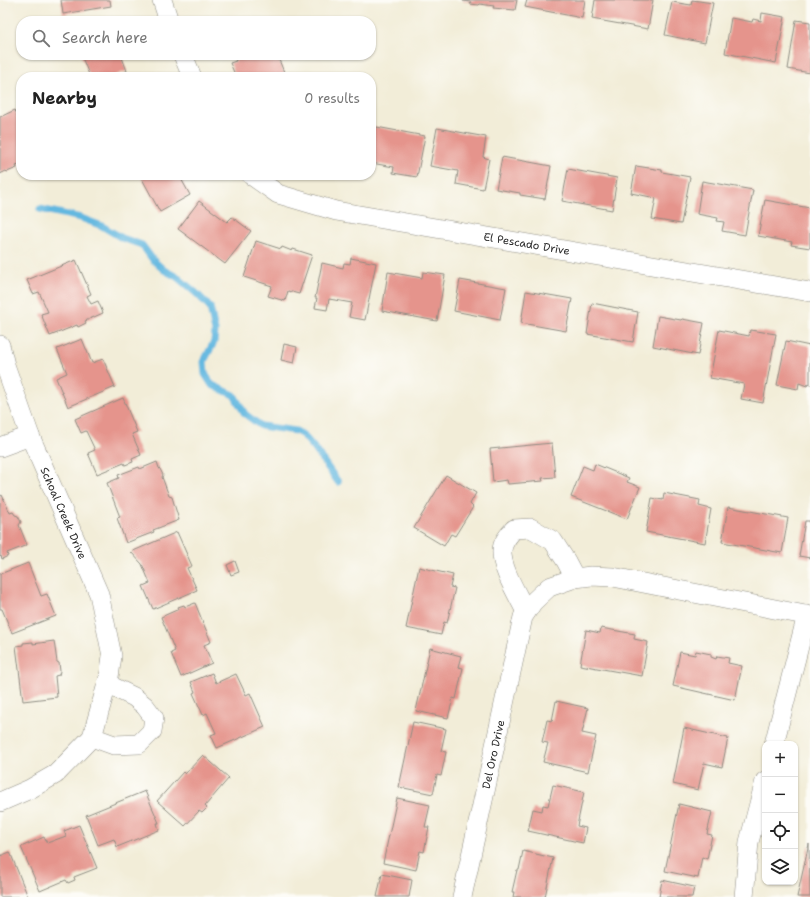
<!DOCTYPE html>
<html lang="en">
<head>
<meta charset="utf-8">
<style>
	:root { --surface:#fff; --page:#f2f2f2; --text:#222; --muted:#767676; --line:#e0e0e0 }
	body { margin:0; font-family:"Shantell Sans",sans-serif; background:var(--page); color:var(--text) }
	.controls { position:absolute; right:12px; bottom:12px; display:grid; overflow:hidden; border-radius:8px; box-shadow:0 1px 3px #0004 }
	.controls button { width:36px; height:36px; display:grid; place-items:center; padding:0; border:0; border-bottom:1px solid var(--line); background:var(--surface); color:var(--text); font:20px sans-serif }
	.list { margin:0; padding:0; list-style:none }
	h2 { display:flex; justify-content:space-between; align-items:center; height:52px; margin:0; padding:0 16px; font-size:17px }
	h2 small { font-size:13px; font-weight:400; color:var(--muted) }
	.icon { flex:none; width:22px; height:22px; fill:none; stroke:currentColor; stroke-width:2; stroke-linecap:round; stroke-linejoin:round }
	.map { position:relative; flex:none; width:810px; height:897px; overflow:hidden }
	.search { position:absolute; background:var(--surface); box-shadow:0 1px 3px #0004; left:16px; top:16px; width:360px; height:44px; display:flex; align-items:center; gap:10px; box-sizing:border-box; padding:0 14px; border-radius:16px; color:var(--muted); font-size:15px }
	.panel { position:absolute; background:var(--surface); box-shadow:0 1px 3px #0004; left:16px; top:72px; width:360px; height:108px; border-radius:16px }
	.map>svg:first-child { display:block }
</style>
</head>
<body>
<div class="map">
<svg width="810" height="897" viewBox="0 0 810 897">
	<rect width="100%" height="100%" fill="#fdfcf7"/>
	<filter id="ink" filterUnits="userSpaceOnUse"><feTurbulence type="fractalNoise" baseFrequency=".025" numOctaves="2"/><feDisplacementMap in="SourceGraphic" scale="8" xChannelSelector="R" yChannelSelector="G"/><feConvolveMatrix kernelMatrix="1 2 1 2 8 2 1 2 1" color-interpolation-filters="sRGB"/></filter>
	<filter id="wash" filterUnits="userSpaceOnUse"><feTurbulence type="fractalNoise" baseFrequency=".012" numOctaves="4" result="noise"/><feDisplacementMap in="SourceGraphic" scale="16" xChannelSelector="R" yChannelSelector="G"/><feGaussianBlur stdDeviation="0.9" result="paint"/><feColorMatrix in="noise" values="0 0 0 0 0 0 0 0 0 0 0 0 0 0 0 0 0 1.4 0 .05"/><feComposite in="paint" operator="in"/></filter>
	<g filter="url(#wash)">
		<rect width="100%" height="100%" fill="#f2edd8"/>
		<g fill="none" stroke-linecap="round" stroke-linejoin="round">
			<path stroke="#64b8e0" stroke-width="7" d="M40,209L81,218L102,226L122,238L142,245L153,260L164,270L177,277L196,293L210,307L215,331L214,342L204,361L205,374L212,385L234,395L245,414L261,426L296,431L303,435L315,449L338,482"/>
		</g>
		<g id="blocks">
			<g fill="#e5948c">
				<path d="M61,0H110L111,6L63,14Z"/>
				<path d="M463,0H517L515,10L493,8L494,6L480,4L479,5L470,4L471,2L463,1Z"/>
				<path d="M527,0H585L582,18L525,7Z"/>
				<path d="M595,0H653L648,29L592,19Z"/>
				<path d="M692,0L713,3L705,43L665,35L672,2L691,5Z"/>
				<path d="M762,13L785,17L776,63L725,53L731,18L752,22L753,19L761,21Z"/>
				<path d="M796,20L810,22V73L788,69Z"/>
				<path d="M81,55H121L127,71L111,77H90Z"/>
				<path d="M234,55H277L286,77H236L230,63L236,61Z"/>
				<path d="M15,110L21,124V164L16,166L17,168L7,172L6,171L0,174V117Z"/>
				<path d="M371,126L425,136L417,177L393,173L394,167L371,163Z"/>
				<path d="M437,128L486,137L483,157L489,159L483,189L456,184L458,171L430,166Z"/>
				<path d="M502,157L551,166L545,199L520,195V193L496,189Z"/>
				<path d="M636,166L662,170V172L690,177L681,224L652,219L656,198L631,193Z"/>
				<path d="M568,169L617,178L612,210L562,201Z"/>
				<path d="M140,175H179L190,195L160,212Z"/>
				<path d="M702,181L753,190L745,235L722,231L724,222L717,221L718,218L697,214Z"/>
				<path d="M765,200L810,208V248L791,245L792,242L758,236Z"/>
				<path d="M199,201L227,222L232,217L251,231L225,264L178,229Z"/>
				<path d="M256,241L281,249L282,247L292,251L293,249L312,255L299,294L288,291L285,301L268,296L272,286L244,277Z"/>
				<path d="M351,258L376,263L365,320L349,317L352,303L329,299L327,310L315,308L317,298H315L322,263L343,268L344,263L350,264Z"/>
				<path d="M76,260L91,294L87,296L91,304L98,301L103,313L85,321L86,323L78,327L77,325L50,336L41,314L48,312L39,292L33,294L27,280Z"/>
				<path d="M388,272L422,278L423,272L445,275L437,321L382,311Z"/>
				<path d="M460,280L506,288L500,320L454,311Z"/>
				<path d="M526,291L572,299L566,331L521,323Z"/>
				<path d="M592,303L638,312L633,342L587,334Z"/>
				<path d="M658,316L681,320L682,319L704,323L698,355L653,346Z"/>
				<path d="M719,330L749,336L750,330L776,334L763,403L741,399L744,384L710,378Z"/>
				<path d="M82,339L92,363L103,359L115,387L68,407L56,378L67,373L57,349Z"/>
				<path d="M786,341L810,346V385L808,384L807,386L799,383L798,389L777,385Z"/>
				<path d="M284,344L297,347L294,363L281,360Z"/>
				<path d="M123,398L137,432L132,434L141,455L132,459L133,462L125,465L124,463L97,474L88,453L95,450L86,431L81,433L75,419Z"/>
				<path d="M552,443L555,477L542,478L543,481L508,484L507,480L493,482L490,449Z"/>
				<path d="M157,462L159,468L160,469L163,475L162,477L169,496L172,497L179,520L153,530L154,532L126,543L117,518L120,517L107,483L119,478L118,475L139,467L140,469Z"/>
				<path d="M595,464L629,478L627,482L640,487L627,519L571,497L583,466L593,470Z"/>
				<path d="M446,475L476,493L470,504L473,507L455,536L451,534L444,546L414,528Z"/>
				<path d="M664,493L700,500L699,506L711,509L705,543L646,532L652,498L663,500Z"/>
				<path d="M2,495L10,513L13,512L15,515L18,516L21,522L19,525L27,545L7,553L8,556L2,559L1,556L0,557V496Z"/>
				<path d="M728,507L788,518L782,553L722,542Z"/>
				<path d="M805,521H810V558L799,556Z"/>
				<path d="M177,532L192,566L187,568L197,590L153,609L143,586L150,583L142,564L131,552Z"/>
				<path d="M235,561L239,572L231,575L227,565Z"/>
				<path d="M28,563L41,596L47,594L56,616L12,633L2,609H0V574Z"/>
				<path d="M419,567L453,575L450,587L455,588L447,623L444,622L441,635L406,628Z"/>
				<path d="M195,603L211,642L204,645L212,663L181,677L171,653L175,651L161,617L179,609L178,607L184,605L185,607Z"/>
				<path d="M601,628L635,634L634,639L648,642L642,676L580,665L586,630L600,633Z"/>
				<path d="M54,641L57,662L59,663L60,671L59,675L55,676L57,697L23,701L16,646L23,645V643L33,642V644Z"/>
				<path d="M430,648L461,656L458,667L463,668L456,699L453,698L448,718L416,711Z"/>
				<path d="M696,651L711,654V657L716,659L717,656L729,658L728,663L742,666L735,700L673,686L680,652L695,655Z"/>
				<path d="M212,673L216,683L236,674L246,695L250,693L265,727L217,748L211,735L216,733L207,713L203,715L193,693L195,692L191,682Z"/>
				<path d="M556,701L588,708L582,733L596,736L588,772L543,762L548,743L542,742L547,720L552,721Z"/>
				<path d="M413,722L446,729L441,751L446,752L441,776L437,775L433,794L399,787Z"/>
				<path d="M684,728L728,738L722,767L704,763L698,790L673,784Z"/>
				<path d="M203,755L229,778L205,806L207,808L202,813L199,811L185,826L157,801L183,772L185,774Z"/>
				<path d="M553,785L584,792L577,826L586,828L583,843L528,831L533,809L542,811L543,805L548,806Z"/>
				<path d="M145,791L159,823H157L159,830L117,847L114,839L98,845L86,815Z"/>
				<path d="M397,798L430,805L425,827H429L424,852L420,851L416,870L383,863Z"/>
				<path d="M679,804L712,812L707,834L712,835L707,859L702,857L698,878L665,871Z"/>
				<path d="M79,825L97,868L74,877L75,880L68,883L66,880L40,891L21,847L44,837L47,843L66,836L64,831Z"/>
				<path d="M809,844L810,897H797Z"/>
				<path d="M523,851L553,858L545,897H513L514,892H512L517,870H519Z"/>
				<path d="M10,852L28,897H0V856Z"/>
				<path d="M382,874L412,880L409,897H377Z"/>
				<path d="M662,880L694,887L692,897H659Z"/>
			</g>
		</g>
	</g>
	<g filter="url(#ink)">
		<use href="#blocks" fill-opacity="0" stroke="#8e8c82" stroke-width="1"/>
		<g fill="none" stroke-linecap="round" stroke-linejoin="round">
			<defs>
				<g id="street">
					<path d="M162,0L169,21"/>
					<path d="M183,55L192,77"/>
					<path id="s1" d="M251,175L278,194L336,211L810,292"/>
					<path id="s2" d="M0,345L5,365L30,436L99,594L112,656L109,677L92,737L56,774L30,789L0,802"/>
					<path d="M0,447L30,436"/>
					<path d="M526,612C518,595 501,569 502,551C502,542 509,535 514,529L531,528L553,541L566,561L575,578"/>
					<path d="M92,737L114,745L139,744L152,731L154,718L145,706L134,697L107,684"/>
					<path d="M774,744L807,615"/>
					<path id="s3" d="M462,897L523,617L533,602L549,587L575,578L591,576L613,577L810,616"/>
					<path d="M744,897L749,842L765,781"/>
				</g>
			</defs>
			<use href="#street" stroke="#8e8c82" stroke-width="20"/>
			<use href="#street" stroke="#fff" stroke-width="19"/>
		</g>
	</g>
	<g text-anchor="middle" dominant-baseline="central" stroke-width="3" stroke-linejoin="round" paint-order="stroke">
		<g font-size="11" fill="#2b2b2b" stroke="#fdfcf7">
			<text stroke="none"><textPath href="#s1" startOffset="287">El Pescado Drive</textPath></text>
			<text stroke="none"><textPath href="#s2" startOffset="180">Schoal Creek Drive</textPath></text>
			<text stroke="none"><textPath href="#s3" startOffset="146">Del Oro Drive</textPath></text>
		</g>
	</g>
</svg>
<div class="controls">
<button>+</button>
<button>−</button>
<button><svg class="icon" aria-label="locate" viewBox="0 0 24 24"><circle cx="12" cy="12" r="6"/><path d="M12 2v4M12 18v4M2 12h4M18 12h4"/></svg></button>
<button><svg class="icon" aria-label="layers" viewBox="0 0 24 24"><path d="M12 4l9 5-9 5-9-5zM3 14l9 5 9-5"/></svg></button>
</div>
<div class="search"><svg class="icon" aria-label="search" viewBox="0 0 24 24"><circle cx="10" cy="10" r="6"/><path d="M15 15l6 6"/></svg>Search here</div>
<section class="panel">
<h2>Nearby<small>0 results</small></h2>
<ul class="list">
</ul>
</section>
</div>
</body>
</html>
